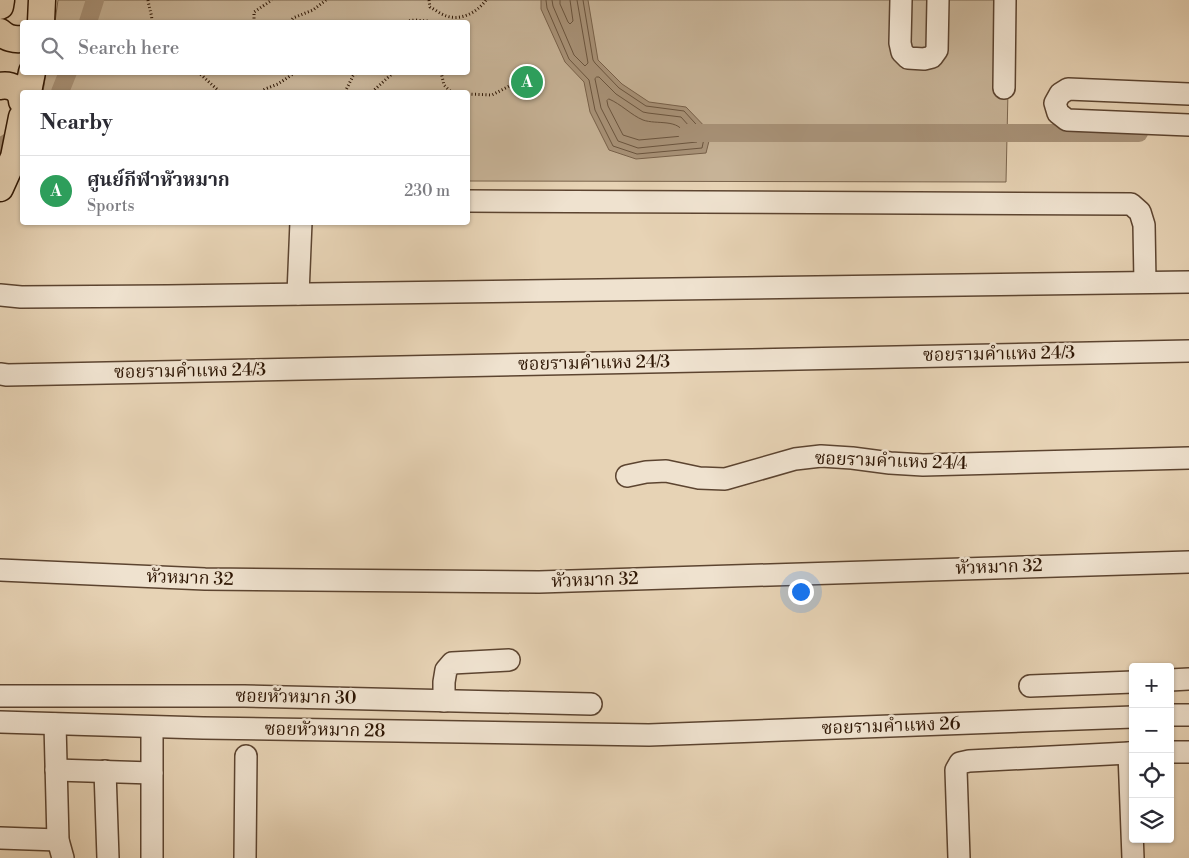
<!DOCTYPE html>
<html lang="en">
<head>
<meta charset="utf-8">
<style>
	:root { --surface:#fff; --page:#f2f2f3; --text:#2b2b33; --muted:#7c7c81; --line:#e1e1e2; --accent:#8f2418 }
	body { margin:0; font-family:"Libre Bodoni","Noto Serif Thai",serif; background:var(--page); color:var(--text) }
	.controls { position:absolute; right:15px; bottom:15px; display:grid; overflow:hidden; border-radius:5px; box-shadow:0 1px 4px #0004 }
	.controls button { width:45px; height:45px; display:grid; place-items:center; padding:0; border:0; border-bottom:1px solid var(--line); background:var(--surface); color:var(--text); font:25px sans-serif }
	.you { position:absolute; left:800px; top:591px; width:18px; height:18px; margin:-12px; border:4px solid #fff; border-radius:50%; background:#1a73e8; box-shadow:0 0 0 8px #1a73e833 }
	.badge { display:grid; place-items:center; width:32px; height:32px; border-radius:50%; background:var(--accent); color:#fff; font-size:16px; font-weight:700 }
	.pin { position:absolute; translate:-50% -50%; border:2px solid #fff; box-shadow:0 1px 5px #0006 }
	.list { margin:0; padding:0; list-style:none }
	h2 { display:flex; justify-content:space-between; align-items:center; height:65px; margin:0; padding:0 20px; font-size:21px }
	h2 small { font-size:16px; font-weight:400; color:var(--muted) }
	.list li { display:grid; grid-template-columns:32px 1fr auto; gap:15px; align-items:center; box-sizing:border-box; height:70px; padding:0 20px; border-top:1px solid var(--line) }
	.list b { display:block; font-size:19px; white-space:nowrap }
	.list p { margin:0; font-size:16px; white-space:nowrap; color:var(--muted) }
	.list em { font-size:16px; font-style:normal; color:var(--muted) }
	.icon { flex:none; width:28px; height:28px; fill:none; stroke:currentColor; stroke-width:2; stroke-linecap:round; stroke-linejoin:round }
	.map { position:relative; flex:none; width:1189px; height:858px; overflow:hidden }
	.search { position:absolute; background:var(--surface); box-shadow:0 1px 4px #0004; left:20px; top:20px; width:450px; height:55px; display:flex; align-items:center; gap:12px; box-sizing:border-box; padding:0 18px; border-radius:5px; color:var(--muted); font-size:19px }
	.panel { position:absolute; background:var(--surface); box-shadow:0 1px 4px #0004; left:20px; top:90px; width:450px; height:135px; border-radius:5px }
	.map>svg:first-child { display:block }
</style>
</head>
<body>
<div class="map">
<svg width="1189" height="858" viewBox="0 0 1189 858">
	<rect width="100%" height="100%" fill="#e7d3b5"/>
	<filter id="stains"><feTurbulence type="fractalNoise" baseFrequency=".004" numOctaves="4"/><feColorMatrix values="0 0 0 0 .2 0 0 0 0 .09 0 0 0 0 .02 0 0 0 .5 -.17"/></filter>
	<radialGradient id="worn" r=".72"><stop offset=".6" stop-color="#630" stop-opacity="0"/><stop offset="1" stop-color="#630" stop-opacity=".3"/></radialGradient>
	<path fill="#c7b397" stroke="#7a644d" d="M58,0H1010L1006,182L468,181V92H43L46,72H468V22H55Z"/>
	<path fill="#a89278" stroke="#776049" d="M541,0H588L598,60L622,84L649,102L686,107L711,133L706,153L636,159L609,150L590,112L584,82L565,62L541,9Z"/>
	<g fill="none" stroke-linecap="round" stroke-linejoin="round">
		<g stroke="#6a543e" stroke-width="1">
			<path d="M546,0L547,8L569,59L589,80L595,110L613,146L637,154L702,148L705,134L684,111L646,106L619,88L595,63L593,60L583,0"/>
			<path d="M552,0L553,6L574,55L585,66L588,63L577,0"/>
			<path d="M560,0V4L568,22L570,24L573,21L570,0"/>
			<path d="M597,77H599L616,94L643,112L648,113L681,117L698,136L697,142L638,148L618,141L601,108L595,79Z"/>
			<path d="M609,99C621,104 631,115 643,120C657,125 679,118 685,135L683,136L639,140L623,135L608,106L607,101Z"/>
		</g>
		<g stroke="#a89278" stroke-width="18">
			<path d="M88,22L95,0"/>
			<path d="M60,92L68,72"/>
			<path d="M687,133H1139"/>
			<path d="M0,147L22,134"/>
		</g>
		<defs>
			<g id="minor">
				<path d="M901,0L900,43L902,52L908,58L924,59L932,57L937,50L938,0"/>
				<path d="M1004,88L1005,0"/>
				<path d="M1189,94L1068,89L1060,94L1055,103L1058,113L1067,120L1189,125"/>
				<path d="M468,201L1131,204L1140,212L1144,225L1145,282"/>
				<path d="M298,294L301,222"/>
				<path d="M0,295L21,297L168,296L1189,282"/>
				<path d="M0,374L7,375L1189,351"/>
				<path d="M627,476L646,472L666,471L699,478L725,479L795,459L821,456L852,458L890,463L923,465L1189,458"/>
				<path d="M0,570L205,579L539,582L1189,562"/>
				<path d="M1170,680L1189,679"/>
				<path d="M1030,686L1133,682"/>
				<path d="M0,696H244L591,704"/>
				<path d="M444,701V682L446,670L452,663L509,660"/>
				<path d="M1170,715H1189"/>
				<path d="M0,722L203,728L649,735L1133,717"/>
				<path d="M55,724L58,840L63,858"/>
				<path d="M152,727V858"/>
				<path d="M1170,752H1189"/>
				<path d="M1133,753H1129L1133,858"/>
				<path d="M56,770L152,773"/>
				<path d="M105,771L108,858"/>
				<path d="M0,838L58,840"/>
				<path d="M245,858L246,756"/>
				<path d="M959,858L956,770L960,763L969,761L1129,753"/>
			</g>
			<g id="major">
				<path d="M0,6L1,0"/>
				<path d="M41,22L42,0"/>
				<path d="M0,32C6,38 15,40 22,39"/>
				<path d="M0,86C11,84 21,89 22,101"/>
				<path d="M28,92L32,72"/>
				<path d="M0,188L14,157L22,117"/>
			</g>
		</defs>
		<use href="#minor" stroke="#5c4430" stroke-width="24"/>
		<use href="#major" stroke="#2d1503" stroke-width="29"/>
		<g stroke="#2d1503" stroke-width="3" stroke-dasharray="1 2.5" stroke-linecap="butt">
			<path d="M148,0C149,8 152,14 152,22"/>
			<path d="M429,0L430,7C434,9 439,13 444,15C459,22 477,13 486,0"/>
			<path d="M254,22V12L272,0"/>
			<path d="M290,22L293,18L313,10L326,0"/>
			<path d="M406,22L407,21L415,20L427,21L429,22"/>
			<path d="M198,72L220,92"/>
			<path d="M441,72L444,85L451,92"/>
			<path d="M261,92L265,89L278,84L296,72"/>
			<path d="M345,92L353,76L358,72"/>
			<path d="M372,92L394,72"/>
			<path d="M468,94L492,95L517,82"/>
		</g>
		<use href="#minor" stroke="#efe2cf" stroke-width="21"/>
		<use href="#major" stroke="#e7d3b5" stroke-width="26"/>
	</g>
	<g text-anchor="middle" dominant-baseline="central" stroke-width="5" stroke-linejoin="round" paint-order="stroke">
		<g font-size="18" fill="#2d1503" stroke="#efe2cf">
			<text transform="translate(999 354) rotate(-1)">ซอยรามคำแหง 24/3</text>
			<text transform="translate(594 363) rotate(-1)">ซอยรามคำแหง 24/3</text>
			<text transform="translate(190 371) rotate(-1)">ซอยรามคำแหง 24/3</text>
			<text transform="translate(891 461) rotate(2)">ซอยรามคำแหง 24/4</text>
			<text transform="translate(999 567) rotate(-2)">หัวหมาก 32</text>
			<text transform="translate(190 578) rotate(2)">หัวหมาก 32</text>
			<text transform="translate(595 580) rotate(-2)">หัวหมาก 32</text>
			<text transform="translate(296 697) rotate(1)">ซอยหัวหมาก 30</text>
			<text transform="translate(891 726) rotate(-2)">ซอยรามคำแหง 26</text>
			<text transform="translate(325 730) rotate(1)">ซอยหัวหมาก 28</text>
		</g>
	</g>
	<rect width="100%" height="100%" filter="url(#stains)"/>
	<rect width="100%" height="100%" fill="url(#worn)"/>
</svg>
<div class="controls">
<button>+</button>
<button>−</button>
<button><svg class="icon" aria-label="locate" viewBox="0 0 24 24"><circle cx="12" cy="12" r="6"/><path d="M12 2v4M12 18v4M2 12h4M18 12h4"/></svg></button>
<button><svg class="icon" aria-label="layers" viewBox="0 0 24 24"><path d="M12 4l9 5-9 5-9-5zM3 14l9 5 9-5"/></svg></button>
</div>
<div class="you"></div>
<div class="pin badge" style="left:527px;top:82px;background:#2e9e5b">A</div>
<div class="search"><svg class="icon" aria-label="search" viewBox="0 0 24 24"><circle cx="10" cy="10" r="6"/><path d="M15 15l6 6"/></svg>Search here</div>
<section class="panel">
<h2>Nearby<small></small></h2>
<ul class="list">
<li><span class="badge" style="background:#2e9e5b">A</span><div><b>ศูนย์กีฬาหัวหมาก</b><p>Sports</p></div><em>230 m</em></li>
</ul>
</section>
</div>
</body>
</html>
